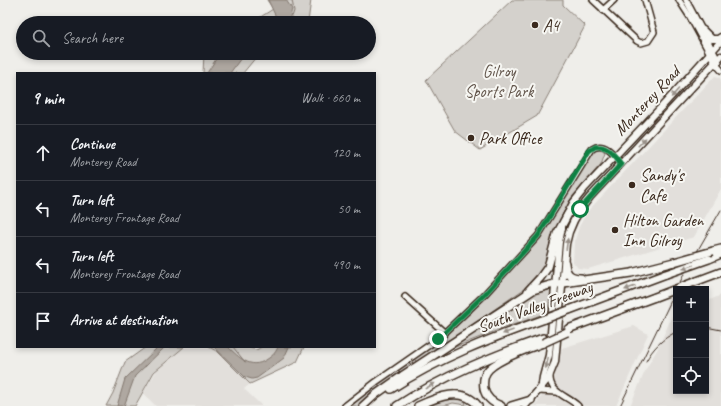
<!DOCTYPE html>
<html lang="en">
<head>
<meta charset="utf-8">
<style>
	:root { --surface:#171b24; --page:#20242c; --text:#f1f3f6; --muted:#9ea1a6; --line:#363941 }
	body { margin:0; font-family:Caveat,sans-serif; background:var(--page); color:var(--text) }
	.controls { position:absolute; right:12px; bottom:12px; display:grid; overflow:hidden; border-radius:0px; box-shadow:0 2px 6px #0003 }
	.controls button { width:36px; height:36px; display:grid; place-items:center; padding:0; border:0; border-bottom:1px solid var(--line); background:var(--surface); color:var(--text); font:20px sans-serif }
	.stop { position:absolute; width:12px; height:12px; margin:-9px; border:3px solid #0b8043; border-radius:50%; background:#fff }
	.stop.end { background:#0b8043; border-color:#fff; box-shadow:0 1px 4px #0008 }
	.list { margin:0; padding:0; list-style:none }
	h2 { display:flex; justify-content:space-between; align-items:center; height:52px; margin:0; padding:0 16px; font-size:17px }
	h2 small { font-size:13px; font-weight:400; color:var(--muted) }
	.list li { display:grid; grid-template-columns:26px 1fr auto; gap:12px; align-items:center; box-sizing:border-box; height:56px; padding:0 16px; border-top:1px solid var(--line) }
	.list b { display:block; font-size:15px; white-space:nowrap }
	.list p { margin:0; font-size:13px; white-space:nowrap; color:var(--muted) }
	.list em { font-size:13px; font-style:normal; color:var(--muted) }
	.icon { flex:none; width:22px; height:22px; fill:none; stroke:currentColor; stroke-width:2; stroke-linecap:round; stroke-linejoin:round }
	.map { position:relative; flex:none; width:721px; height:406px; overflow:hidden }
	.search { position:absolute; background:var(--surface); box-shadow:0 2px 6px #0003; left:16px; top:16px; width:360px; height:44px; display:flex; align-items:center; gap:10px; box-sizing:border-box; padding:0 14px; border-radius:22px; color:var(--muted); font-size:15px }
	.panel { position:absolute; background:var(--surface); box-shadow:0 2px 6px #0003; left:16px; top:72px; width:360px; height:276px; border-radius:0px }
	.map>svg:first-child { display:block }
</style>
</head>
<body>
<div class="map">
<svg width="721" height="406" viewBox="0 0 721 406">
	<rect width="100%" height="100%" fill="#efeeea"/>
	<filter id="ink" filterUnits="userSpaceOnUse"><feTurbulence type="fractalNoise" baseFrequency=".025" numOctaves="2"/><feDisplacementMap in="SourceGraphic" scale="8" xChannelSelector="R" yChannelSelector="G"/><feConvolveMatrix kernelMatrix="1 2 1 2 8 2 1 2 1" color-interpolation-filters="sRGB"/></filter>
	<g filter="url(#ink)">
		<g fill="#e2dfdb">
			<path d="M715,76L719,77L721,80V189L694,237L588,269L578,268L573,262L574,244L579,227L587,212Z"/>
			<path d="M721,295V406H630L646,369L657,350L672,316L676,314V391H706V302Z"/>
			<path d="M634,326L648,334L616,406H534L548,388L553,378L558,366L562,348Z"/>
			<path d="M184,347H209L217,352L250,384L244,389L262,406H156L143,393L157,370Z"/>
		</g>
		<g fill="#d4d1cc" stroke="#887e75">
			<path d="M267,0H311L308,22L245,23L259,18L273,9Z"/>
			<path d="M512,0H563V5L585,26L537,116L480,150L455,131L426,80Z"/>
			<path d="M204,53H264L257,56L243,73H203Z"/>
			<path d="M600,149L605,153L601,164L572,197L560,219L548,259L539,275L524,289L421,360L358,406H351L376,385L446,335L513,268L541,237L594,150Z"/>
			<path d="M551,290L549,312C513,325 477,337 442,353L521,300L538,291Z"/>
			<path d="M146,347H184L154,372L135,406H106L113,393L125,362Z"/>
			<path d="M209,347H248L256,350L262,347H304L297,362L250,384L218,352Z"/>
			<path d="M455,397L465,400L466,405L453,403L443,406H426Z"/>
		</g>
		<g fill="#afa8a1" stroke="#81766d">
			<path d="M268,0H286L292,9C288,25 289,23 273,23L276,17Z"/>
			<path d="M220,53H249L241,58L230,73H207Z"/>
			<path d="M158,347H165L135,376L124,406H117L125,379Z"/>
			<path d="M214,347H228C239,357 250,370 266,360C272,356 275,354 278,347H289L284,358L257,378L252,379L245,377Z"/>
		</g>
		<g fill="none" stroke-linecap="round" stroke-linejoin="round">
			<g stroke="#81766d" stroke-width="1">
				<path d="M290,23L294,11L292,0"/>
				<path d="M233,347L245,362"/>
				<path d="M145,367L150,362"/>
			</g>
			<defs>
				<g id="minor">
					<path d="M593,0L637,41L641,43L648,41L654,32L645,0"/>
					<path d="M679,0L690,17L715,63L721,70"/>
					<path d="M686,0L719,62"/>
					<path d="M603,10L614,0"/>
					<path d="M405,297L445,333"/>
					<path d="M550,376C549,393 568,396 578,406"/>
					<path d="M538,391L557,392"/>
					<path d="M345,406L376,382L438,339L483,296L538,236L592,149C604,141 614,154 621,164"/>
				</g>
				<g id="major">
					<path d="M703,30L712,39H718L721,37"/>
					<path d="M566,217L573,203L585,188L666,102L721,41"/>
					<path d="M542,384L543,377L549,355L559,242L562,228"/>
					<path d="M525,406L548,379L555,362L566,244C569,226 578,211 590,197L721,56"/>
				</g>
				<g id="highway">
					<path d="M713,251L721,249"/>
					<path d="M709,259L721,254"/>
					<path d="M565,263C566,274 570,278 581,278"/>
					<path d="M697,281L721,272"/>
					<path d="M528,291L540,278L548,267L557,234L568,214"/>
					<path d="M569,310L666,274"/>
					<path d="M568,329L655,297"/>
					<path d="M391,389C439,358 491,338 545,319"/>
					<path d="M363,406L375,395L402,376L533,290L550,285L631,273L674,262"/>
					<path d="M397,406C443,376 492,356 543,338"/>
					<path d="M418,406C437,397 463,386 478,406"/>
					<path d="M501,406C493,403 486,398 484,389C483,382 484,374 489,369C499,359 529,348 543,343"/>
					<path d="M511,406L531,400"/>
				</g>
			</defs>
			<use href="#minor" stroke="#3b2a1e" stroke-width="8"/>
			<use href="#major" stroke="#3b2a1e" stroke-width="9"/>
			<use href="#highway" stroke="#3b2a1e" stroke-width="10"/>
			<use href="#minor" stroke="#f6f6f2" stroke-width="5"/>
			<use href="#major" stroke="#f6f6f2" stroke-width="6"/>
			<use href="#highway" stroke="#f6f6f2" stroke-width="7"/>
			<g stroke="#3b2a1e" stroke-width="1">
				<path d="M706,327L721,330"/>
				<path d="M646,361C653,348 662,339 676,332"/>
				<path d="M620,406L684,274L721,210"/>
			</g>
			<defs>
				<g id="highway-bridge">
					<path d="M674,262L713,251"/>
					<path d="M666,274L709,259"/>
					<path d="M655,297L697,281"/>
					<path d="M545,319L569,310"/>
					<path d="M543,343L567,332"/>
				</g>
			</defs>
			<use href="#highway-bridge" stroke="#3b2a1e" stroke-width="10" stroke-linecap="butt"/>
			<use href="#highway-bridge" stroke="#f6f6f2" stroke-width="7"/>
		</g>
		<defs><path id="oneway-solid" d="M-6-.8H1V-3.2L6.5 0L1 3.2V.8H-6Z"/></defs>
		<g fill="#989088">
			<use href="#oneway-solid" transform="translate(675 93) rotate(131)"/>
			<use href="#oneway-solid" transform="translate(642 142) rotate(-46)"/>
			<use href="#oneway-solid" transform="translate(567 244) rotate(-82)"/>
			<use href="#oneway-solid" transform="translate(688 267) rotate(160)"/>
			<use href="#oneway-solid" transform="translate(630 288) rotate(160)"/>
			<use href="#oneway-solid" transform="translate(508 332) rotate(160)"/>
			<use href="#oneway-solid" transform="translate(547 363) rotate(103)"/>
			<use href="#oneway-solid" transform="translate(430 386) rotate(-29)"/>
		</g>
	</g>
	<g fill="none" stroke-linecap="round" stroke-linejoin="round" filter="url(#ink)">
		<path stroke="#0b8043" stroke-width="5" d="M438,339L484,295L538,236L589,151L595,147C607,145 615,155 621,164L580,209"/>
	</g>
	<g fill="#3b2a1e" stroke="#f6f6f2" stroke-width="1.5">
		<circle cx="535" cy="25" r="4"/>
		<circle cx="471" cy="138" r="4"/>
		<circle cx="632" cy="185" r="4"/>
		<circle cx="615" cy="230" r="4"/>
	</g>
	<g text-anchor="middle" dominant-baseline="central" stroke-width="4" stroke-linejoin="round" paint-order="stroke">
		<g font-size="17" fill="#3b2a1e" stroke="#f6f6f2" text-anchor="start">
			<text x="543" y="25">A4</text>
			<text x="479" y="138">Park Office</text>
			<text x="640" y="175">Sandy's<tspan x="640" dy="20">Cafe</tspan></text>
			<text x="623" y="220">Hilton Garden<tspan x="623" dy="20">Inn Gilroy</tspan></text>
		</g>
		<g font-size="17" fill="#61544a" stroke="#f6f6f2">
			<text x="499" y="71">Gilroy<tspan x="499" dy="20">Sports Park</tspan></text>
		</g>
		<g font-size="17" fill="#3b2a1e" stroke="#f6f6f2">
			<text transform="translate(647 101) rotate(-47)">Monterey Road</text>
			<text transform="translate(535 307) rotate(-20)">South Valley Freeway</text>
		</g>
	</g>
</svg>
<div class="controls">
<button>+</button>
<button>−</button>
<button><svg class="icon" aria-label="locate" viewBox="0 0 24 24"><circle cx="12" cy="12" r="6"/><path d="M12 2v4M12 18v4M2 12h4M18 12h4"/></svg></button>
</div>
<div class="stop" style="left:580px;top:209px"></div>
<div class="stop end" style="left:438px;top:339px"></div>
<div class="search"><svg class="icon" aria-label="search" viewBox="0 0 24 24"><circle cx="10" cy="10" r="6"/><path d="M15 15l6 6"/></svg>Search here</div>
<section class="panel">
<h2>9 min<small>Walk · 660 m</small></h2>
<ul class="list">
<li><svg class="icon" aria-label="ahead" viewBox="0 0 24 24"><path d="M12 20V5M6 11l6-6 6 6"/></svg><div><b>Continue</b><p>Monterey Road</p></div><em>120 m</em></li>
<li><svg class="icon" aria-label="left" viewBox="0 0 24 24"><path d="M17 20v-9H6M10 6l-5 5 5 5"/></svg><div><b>Turn left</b><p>Monterey Frontage Road</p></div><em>50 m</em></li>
<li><svg class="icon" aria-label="left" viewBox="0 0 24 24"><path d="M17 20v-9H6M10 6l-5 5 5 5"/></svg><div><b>Turn left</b><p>Monterey Frontage Road</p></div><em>490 m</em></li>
<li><svg class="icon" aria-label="arrive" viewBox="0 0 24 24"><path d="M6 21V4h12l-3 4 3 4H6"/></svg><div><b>Arrive at destination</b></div></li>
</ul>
</section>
</div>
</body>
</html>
